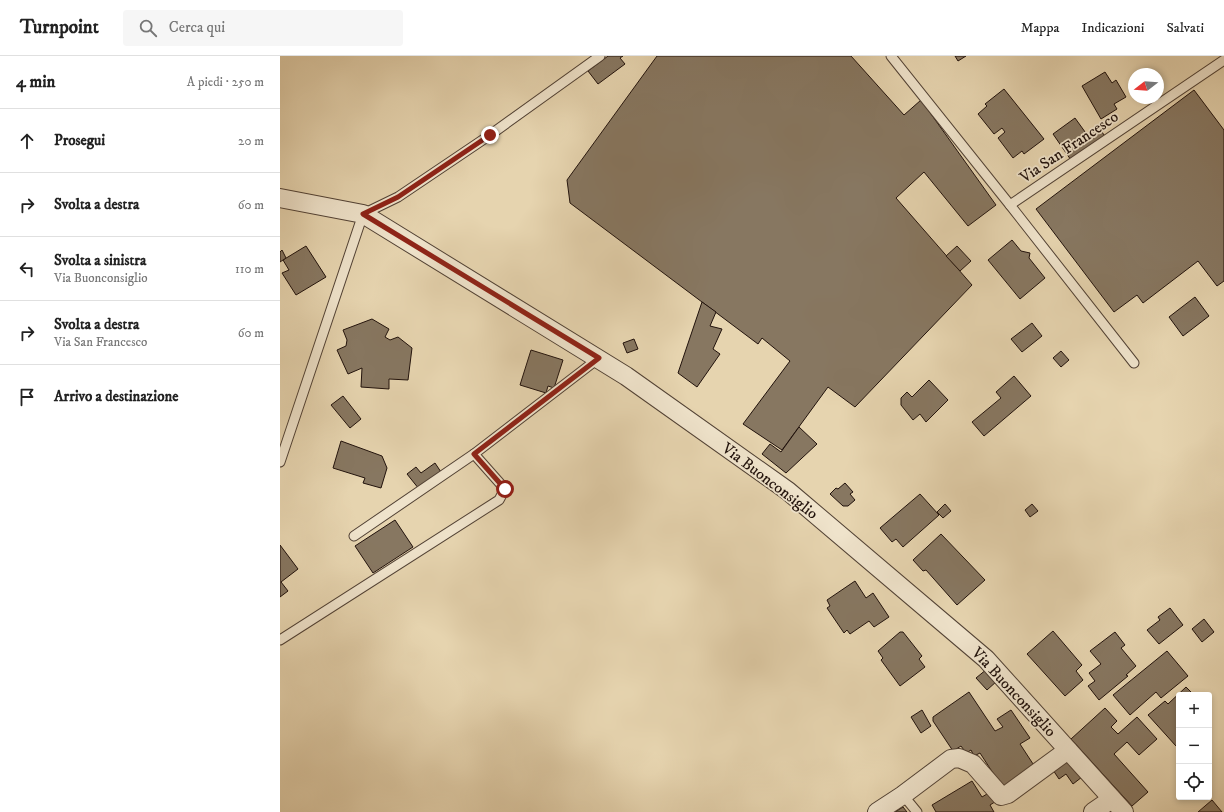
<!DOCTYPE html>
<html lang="it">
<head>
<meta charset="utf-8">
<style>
	:root { --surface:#fff; --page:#f6f6f6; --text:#222; --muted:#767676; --line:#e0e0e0 }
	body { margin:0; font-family:"IM FELL DW Pica",serif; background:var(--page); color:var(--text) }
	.controls { position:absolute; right:12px; bottom:12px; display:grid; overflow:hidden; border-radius:4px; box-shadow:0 2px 6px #0003 }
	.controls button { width:36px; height:36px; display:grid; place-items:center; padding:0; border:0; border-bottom:1px solid var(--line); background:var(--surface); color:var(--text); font:20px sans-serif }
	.compass { position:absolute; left:848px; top:12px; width:36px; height:36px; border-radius:50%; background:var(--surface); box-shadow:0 2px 6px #0003; rotate:253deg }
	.stop { position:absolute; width:12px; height:12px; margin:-9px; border:3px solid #8f2418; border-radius:50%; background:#fff }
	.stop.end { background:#8f2418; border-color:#fff; box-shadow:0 1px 4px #0008 }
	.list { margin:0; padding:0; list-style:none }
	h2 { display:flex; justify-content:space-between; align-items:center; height:52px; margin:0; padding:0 16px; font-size:17px }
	h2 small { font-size:13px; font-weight:400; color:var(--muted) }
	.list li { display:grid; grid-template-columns:26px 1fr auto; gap:12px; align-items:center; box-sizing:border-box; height:64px; padding:0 16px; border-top:1px solid var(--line) }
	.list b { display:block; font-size:15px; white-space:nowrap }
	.list p { margin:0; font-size:13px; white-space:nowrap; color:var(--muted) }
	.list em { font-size:13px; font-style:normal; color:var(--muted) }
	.icon { flex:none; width:22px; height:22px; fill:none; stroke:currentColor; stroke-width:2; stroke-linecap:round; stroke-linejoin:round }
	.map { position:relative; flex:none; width:944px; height:756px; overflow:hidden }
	header { display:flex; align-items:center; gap:24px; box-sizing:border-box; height:56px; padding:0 20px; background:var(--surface); border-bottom:1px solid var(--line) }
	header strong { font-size:19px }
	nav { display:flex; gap:22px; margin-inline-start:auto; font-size:14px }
	.search { width:280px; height:36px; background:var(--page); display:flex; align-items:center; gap:10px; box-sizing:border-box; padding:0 14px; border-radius:4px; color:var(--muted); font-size:15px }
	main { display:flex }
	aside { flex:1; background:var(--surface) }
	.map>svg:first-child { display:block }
</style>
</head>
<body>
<header>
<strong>Turnpoint</strong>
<div class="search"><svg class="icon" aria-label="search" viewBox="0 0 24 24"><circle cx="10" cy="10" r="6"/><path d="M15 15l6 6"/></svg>Cerca qui</div>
<nav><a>Mappa</a><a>Indicazioni</a><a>Salvati</a></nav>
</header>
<main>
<aside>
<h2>4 min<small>A piedi · 250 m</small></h2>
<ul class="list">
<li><svg class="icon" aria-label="ahead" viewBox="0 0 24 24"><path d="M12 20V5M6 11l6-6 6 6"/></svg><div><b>Prosegui</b></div><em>20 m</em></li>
<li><svg class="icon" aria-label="right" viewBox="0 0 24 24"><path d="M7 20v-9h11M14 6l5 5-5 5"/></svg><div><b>Svolta a destra</b></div><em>60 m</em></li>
<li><svg class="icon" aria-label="left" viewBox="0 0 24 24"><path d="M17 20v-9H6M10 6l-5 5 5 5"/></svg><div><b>Svolta a sinistra</b><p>Via Buonconsiglio</p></div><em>110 m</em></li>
<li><svg class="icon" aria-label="right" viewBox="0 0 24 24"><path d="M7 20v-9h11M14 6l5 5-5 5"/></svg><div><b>Svolta a destra</b><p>Via San Francesco</p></div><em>60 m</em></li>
<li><svg class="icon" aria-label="arrive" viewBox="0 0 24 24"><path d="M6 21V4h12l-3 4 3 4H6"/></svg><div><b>Arrivo a destinazione</b></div></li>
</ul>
</aside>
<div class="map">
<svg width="944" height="756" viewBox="0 0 944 756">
	<rect width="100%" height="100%" fill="#e6d4af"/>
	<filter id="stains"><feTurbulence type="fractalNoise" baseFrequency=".005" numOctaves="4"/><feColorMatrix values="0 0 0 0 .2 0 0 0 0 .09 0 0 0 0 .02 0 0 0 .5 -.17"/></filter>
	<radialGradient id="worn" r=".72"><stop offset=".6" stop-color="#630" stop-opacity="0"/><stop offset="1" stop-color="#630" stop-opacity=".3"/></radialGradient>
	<g fill="#877761" stroke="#21120c">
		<path d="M328,0H343L340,2L345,8L318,28L308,15Z"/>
		<path d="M377,0H571L624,59L641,44L716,149L688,170L644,116L616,142L692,229L575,351L548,331L502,394L463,368L510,305L482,282L478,288L290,147L287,124Z"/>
		<path d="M675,0H686L678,5Z"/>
		<path d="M825,16L832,27L836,24L846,41L834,48L837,53L821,63L802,30Z"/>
		<path d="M724,33L764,83L744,98L742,95L733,102L718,82L725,76L722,72L714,78L698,58L707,50L705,48Z"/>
		<path d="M914,34L944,74V225L937,230L918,205L863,247L857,239L834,256L756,153Z"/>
		<path d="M795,62L808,80L819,72L827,83L793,107L773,78Z"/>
		<path d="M732,184L741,195L750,197L749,202L765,222L740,243L708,204Z"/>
		<path d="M26,190L46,221L16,239L2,217L9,214L3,204Z"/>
		<path d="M677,190L691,205L680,215L666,200Z"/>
		<path d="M2,194L6,202L0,206V196Z"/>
		<path d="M915,241L929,260L903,280L889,261Z"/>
		<path d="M422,246L436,256L430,270L442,273L433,293L440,298L417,331L398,317Z"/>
		<path d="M92,263L109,273L105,281L110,284L118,281L132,292L128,324L109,323V333L81,331L82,312L68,318L57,294L66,290L67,284L63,274Z"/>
		<path d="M752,267L762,280L742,296L731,283Z"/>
		<path d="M354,283L358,293L347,297L343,287Z"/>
		<path d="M251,294L283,304L274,332L268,330L266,337L240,329Z"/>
		<path d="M781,295L789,304L781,311L773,302Z"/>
		<path d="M734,320L751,340L704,380L692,366L721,342L716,336Z"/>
		<path d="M649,324L668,344L646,366L640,358L633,364L621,349V342L627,336L632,341Z"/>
		<path d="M63,340L81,363L70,372L51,349Z"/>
		<path d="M519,371L537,388L506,417L482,398L490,388L501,396Z"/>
		<path d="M61,385L102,400L107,412L101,432L83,427L85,422L53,412Z"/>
		<path d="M155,407L161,416L139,433L127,418L136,411L141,417Z"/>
		<path d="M565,427L573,436L570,438L575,444L568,450H563L550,438L556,432L558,433Z"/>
		<path d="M640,438L659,459L623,491L616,483L612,486L600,472Z"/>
		<path d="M665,448L671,455L663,462L657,456Z"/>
		<path d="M752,448L758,455L750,461L745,454Z"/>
		<path d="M115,464L133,491L93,517L75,490Z"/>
		<path d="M661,478L705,524L677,549L646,514L643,515L633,504Z"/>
		<path d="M0,489L18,513L1,526L8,535L0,541Z"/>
		<path d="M575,525L586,542L593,537L609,561L594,571L589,565L570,578L567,574L564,577L547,552L550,550L547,544Z"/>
		<path d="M890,552L903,569L879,588L867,574L880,564L878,561Z"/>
		<path d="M924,563L934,576L922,586L912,573Z"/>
		<path d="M773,575L802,609L796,615L803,624L785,640L747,598Z"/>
		<path d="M620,576H623L642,600L639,603L645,611L620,630L601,604L603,602L598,595Z"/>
		<path d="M835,576L845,589L841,592L856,610L846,619L848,620L819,644L808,630L815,625L809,617L821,608L810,595Z"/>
		<path d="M887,595L908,620L881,642L876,636L850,659L833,639Z"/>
		<path d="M707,613L717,625L707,634L696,622Z"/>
		<path d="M906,631L914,639H899V687L896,690L868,659L885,645L888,648Z"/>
		<path d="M689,636L715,675L723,671L717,663L731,654L750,682L740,688L757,714L724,734L700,697L694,700L691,694L686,697L681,690L673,695L653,665V661Z"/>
		<path d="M825,652L837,665L831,671L838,678L857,661L877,683L859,699L847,686L834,698L868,736L852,750L791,683Z"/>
		<path d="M642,654L651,670L641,677L631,661Z"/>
		<path d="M788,702L802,721L793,728L786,718L779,723L773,714Z"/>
		<path d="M692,725L702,741L712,735L718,744L710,749L714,756H656L652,749Z"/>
		<path d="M932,744L942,756H918Z"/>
		<path d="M623,751L627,756H615Z"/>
	</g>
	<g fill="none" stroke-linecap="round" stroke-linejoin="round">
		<defs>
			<g id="service">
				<path d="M611,0L730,149L854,307"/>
				<path d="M730,149L944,4"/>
				<path d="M0,406L83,158L118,141L210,79L320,0"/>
				<path d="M74,480L194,398L319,302"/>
				<path d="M0,584L219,444L225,433L194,398"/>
				<path d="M623,739L637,756"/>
			</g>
			<g id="minor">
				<path d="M0,142L83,158L346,320L508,435L706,603L844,756"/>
				<path d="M597,756L623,739L671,703L679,702L693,708L721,740L728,738L788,694"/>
				<path d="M813,756L832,743"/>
			</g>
		</defs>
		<use href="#service" stroke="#524235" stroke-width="11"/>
		<use href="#minor" stroke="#524235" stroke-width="20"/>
		<use href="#service" stroke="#efe3cb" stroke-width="9"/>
		<use href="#minor" stroke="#efe3cb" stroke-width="18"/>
	</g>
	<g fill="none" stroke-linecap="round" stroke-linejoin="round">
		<path stroke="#8f2418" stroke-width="5" d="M210,79L118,141L83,158L319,302L194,398L225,433"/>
	</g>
	<g text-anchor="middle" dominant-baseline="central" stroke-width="3.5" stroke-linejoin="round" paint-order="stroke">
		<g font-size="16" fill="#21120c" stroke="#efe3cb">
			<text transform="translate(789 91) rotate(-34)">Via San Francesco</text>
			<text transform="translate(490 425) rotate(37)">Via Buonconsiglio</text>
			<text transform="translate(734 636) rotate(47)">Via Buonconsiglio</text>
		</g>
	</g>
	<rect width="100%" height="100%" filter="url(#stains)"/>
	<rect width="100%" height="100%" fill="url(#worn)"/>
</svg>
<div class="controls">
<button>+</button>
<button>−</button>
<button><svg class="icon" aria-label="locate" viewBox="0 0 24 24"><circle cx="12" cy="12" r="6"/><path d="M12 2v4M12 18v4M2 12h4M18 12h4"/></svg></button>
</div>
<svg class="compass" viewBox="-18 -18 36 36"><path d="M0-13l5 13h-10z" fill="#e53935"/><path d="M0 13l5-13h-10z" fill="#767676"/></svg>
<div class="stop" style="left:225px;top:433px"></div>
<div class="stop end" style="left:210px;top:79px"></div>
</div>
</main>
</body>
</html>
